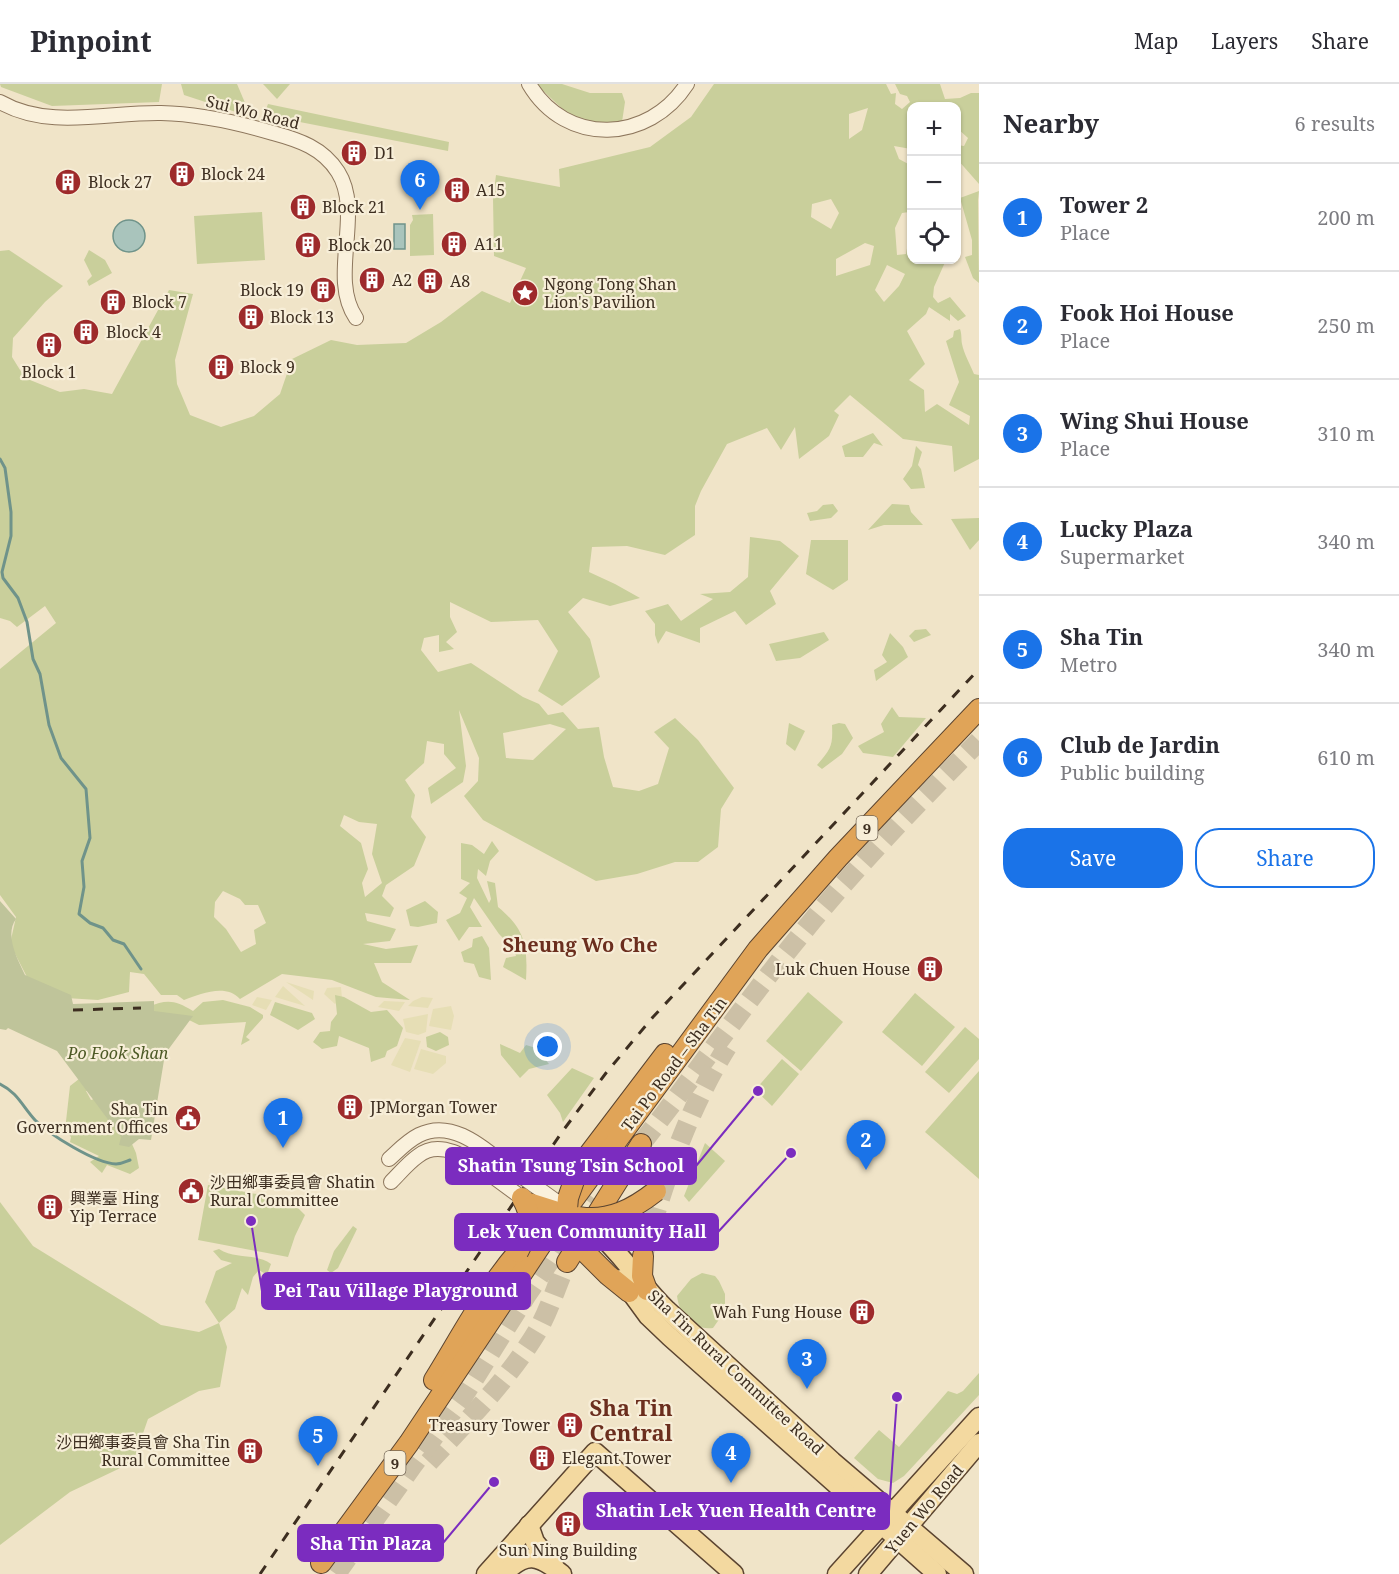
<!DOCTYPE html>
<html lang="en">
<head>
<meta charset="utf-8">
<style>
	:root { --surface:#fff; --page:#f2f2f3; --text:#2b2b33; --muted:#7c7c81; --line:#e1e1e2; --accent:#1a73e8 }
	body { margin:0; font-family:"Noto Serif","Noto Sans TC",serif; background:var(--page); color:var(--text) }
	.controls { position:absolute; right:18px; top:18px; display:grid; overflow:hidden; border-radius:12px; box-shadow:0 2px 4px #0004 }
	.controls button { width:54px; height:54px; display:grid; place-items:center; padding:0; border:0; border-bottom:2px solid var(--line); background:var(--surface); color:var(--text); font:30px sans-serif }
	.you { position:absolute; left:548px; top:963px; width:21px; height:21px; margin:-15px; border:4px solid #fff; border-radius:50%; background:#1a73e8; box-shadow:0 0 0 9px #1a73e833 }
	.badge { display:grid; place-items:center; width:39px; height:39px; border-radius:50%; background:var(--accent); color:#fff; font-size:20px; font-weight:700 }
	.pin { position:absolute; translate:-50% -50px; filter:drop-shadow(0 2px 3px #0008) }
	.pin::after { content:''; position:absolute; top:32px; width:21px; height:18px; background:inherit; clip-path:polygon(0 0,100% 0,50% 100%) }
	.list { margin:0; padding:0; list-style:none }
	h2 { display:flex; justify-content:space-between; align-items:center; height:78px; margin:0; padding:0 24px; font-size:26px }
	h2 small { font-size:20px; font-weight:400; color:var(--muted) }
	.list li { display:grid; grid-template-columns:39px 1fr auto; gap:18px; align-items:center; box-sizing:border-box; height:108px; padding:0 24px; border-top:2px solid var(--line) }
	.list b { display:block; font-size:22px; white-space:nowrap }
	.list p { margin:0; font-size:20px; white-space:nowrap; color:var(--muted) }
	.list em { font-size:20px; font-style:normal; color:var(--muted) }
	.actions { display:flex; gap:12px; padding:18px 24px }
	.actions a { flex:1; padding:14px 0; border:2px solid var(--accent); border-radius:24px; text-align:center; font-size:21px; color:var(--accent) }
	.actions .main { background:var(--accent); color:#fff }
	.icon { flex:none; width:33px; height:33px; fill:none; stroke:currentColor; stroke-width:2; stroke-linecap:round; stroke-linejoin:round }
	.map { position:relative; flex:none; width:979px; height:1490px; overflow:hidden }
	header { display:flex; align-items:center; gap:36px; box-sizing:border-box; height:84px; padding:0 30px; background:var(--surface); border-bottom:2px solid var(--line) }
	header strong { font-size:28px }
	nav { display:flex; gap:33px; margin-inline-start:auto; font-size:21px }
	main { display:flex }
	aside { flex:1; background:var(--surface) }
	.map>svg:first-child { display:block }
</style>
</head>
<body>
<header>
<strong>Pinpoint</strong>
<nav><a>Map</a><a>Layers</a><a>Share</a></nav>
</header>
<main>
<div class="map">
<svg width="979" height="1490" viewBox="0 0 979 1490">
	<rect width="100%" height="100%" fill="#f0e4c8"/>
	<g fill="#e6deb5">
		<path d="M286,898L314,907L313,916Z"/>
		<path d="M283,902L305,922L275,913Z"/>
		<path d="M341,903L342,914L335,920L324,910L327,904Z"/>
		<path d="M257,913L272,916L266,926L252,921Z"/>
		<path d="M422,913L433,914L428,924L408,922L413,917Z"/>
		<path d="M384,917L405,918L399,927L378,923Z"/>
		<path d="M451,922L454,932L451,946L429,942L433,925Z"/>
		<path d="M428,930L426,948L418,951L406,948L403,935Z"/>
		<path d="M405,954L421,957L410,988L391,981Z"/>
		<path d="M421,965L446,972V979L433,990L414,985Z"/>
	</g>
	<g fill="#c9cf9b" fill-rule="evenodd">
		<path d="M0,0H162L159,18L52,22L1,3Z"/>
		<path d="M181,0H237L251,33L184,11Z"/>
		<path d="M263,0H290L277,15Z"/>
		<path d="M536,0H562L590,9H622L625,18L622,38L597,40L574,36Z"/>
		<path d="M714,0H886L891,10L896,9L895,20L902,25L910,18L907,12L900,10L895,0H940L945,15L960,14L971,9H979V100L957,75V61L964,62L968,54L957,44L956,22H912L911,35H909L911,65L894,62L899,75L912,82L911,141L909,128L902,129L895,144L897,171L906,170L911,142L912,176H946L934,203L933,213L938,219L950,213L966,232L958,237L950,230V237L929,223L926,230L907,247L925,280L909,296L924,306L925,328L937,320L969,341L970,332L949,321L959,298L946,257L953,253L954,247L960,245C962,251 961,254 962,260C964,270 970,280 974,290L979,291V375L954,388L952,362L903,355L850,311L834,327L839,331L829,352L799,375L795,343L781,366L767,344L727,360L701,407L695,422V451L665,471L627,462L592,463L589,488L615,500L640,514L610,522L583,514L568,528L590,555L600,593L562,622L538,607L558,567L538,536L491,538L450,518V533L457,548L446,558L454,565L439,568V551L424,554L421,566L438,588L471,579L523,613L539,620L548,631L563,628L578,645L599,643L604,673L613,703L639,707L658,700L669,664L654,648L675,634L698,656L734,704L721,725L718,763L698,778H675L637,790L596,797L483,736L464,712L478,697L479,674L459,626L466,682L463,698L431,720L428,704L456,684L444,670V660L427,657L424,679L405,696L415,711L411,733L426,753L414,782L386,801L382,812L394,824L390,833L365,829L367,837L396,845L390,857L363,860L386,865L418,861L411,879H374L382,898L410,916L376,913L332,896L282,890L240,915C226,899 200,910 184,916L177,911H161L144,890L130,888L129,908L98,916L66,914L27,893L10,860L16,833L0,811V585L56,539L45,522L17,543L10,537L0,534V167L9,166L63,202L45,218L13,254L12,273L25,294L60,308L84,305L112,310L169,206L193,210L175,276L177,300L190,331L221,343L254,332L280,310L292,275L331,256L357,261L406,259L441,238L482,207L510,219L526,184L494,172L493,114L496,91L560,103L559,85L650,63L691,33ZM868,24L862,46L849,55V30ZM831,115L839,129L831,145L811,133L812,120ZM865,159L874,162L870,181L836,192V175ZM887,181L905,190L899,202L884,218L875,206ZM550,640L566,645L533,676L506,674L503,649ZM344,731L359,738L377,740L372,770L382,799L365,813L362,799L368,785L361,759L340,742ZM223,807L240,815L245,821H258L266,839L254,846L256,860L241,868L226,845L214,833L215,818Z"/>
		<path d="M268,20L449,58L448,67L264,31Z"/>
		<path d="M979,107L978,116L979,199L973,194L965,173L972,171V156L960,114Z"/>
		<path d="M262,128L265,176L197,180L194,132Z"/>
		<path d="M433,130L434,171L410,172V141L413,136L412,131Z"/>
		<path d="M89,166L105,176L112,189L89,202L87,197L92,192L84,176Z"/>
		<path d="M873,349L883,362L874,359L863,373H845L842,362Z"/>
		<path d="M916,362L922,368L918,381L921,385L925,404L911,405L903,395L912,382Z"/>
		<path d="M833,420L838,427L831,434L810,437L807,429L817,427L823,421Z"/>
		<path d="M892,420L909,421L911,428L923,441H884L868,446Z"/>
		<path d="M979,434V456L970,466L951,435Z"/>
		<path d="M750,453L780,457L799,472L770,507L776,520L746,541L735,527L700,544V559L666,547L658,560L655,551V540L645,527L668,520L681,537L713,515L700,510L730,508L748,493Z"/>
		<path d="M811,456H848V496L833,506L806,490Z"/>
		<path d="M926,545L931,551L914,558L909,552L915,546Z"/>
		<path d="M824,548L829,556L800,574L776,577L769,560Z"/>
		<path d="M890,549L903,563L908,573L876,597L874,586L887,578L882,571Z"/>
		<path d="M892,623L899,633L926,634L893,673L863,669L858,662L884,648L881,640Z"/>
		<path d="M789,639L805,647L795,667L786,660Z"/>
		<path d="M839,639L845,640L853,654L842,670L822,685L817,681C831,665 833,662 832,641Z"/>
		<path d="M492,757L499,767L490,777L486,792L478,785L477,794L489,819L491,815L487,797L495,799L498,823C525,845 528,862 526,896L503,883L506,874L516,872L514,865L499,850L474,814L470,823L482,843H469L459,857L446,836L460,829L467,814L459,809L470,799L461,795V759L472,761L484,770Z"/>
		<path d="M425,817L438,828L437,839L418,843L410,842L406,826Z"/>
		<path d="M482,852L489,864L491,896L479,893L474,880L464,878L461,868L472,863L473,855Z"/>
		<path d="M808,908L843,938L801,987L766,957Z"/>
		<path d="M915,909L955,943L922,982L882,948Z"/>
		<path d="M335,911L344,913L371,928L387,926L403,944L397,962L387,967L385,973L371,978L369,964L339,952L337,962L322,965L313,958L320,948L330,947L331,938L337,930Z"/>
		<path d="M223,916L250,923L263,931V934L246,953L250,956L241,961L246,938L199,941L189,936L178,948L148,923C167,915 175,916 193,927L203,918Z"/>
		<path d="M275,918L312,929L315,935L298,946L270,931Z"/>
		<path d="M965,943L979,955V975L949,1009L925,988Z"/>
		<path d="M440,948L448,953L449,961L436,967L427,963L426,953Z"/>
		<path d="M500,960L520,969L526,961L536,964L549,980L529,985L520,994L501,971Z"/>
		<path d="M782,975L799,990L772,1022L755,1006Z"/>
		<path d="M572,984L594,994L563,1038L560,1029L547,1011Z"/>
		<path d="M979,987V1095L925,1048Z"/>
		<path d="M79,995L95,1006L86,1007L91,1016L98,1014L121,1035L136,1069L139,1084L130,1090L107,1081L102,1089L90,1078L99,1072L70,1058L71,1053L65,1046L70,1002Z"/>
		<path d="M705,1059L725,1077L689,1118L684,1112Z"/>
		<path d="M208,1101L283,1115L295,1121L305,1131L295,1152L288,1173L198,1156Z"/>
		<path d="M0,1118L33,1162L161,1241L199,1248L219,1239L205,1218L216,1187L232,1179L221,1176L213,1167L219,1165C236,1176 258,1169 271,1180L267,1191L259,1186L253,1193L248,1211L242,1204L235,1225L219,1239L227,1263L220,1303L199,1307L148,1335L133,1378L70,1408L0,1461Z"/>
		<path d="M353,1142L357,1145L338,1184L331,1189L327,1186L334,1167Z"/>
		<path d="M702,1189L715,1192L719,1197L725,1210V1227L713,1244C691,1246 680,1233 677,1212L691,1195Z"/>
		<path d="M979,1289V1311L904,1392L893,1399L878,1395L854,1374L879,1346L899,1363L948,1307L957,1310L963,1307Z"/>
	</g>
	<path fill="#bfc49a" d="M0,817L16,835C4,851 18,876 25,891L71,911L73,920L154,917V927L193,932L165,970L151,1056L139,1055L129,1063L119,1061L121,1053L57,967L8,944L6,946L0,945Z"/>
	<g fill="#a9c4bc" stroke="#6f938a" stroke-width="1.5">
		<circle cx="129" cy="152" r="16"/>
		<rect x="394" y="140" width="11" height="25"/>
	</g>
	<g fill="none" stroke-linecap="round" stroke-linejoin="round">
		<g stroke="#6f938a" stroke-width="3">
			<path d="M0,375L5,384L11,428V452L2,488L3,494L18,514L27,538L33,575L40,590L49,641L61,674L86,705L90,754L82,777L84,803L79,830L90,839L103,844L113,856L124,860L141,885"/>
			<path d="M0,1000C17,1008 23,1023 35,1036C50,1051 95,1079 116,1080C122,1080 125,1078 130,1076"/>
		</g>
		<g stroke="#ccc0a6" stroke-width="20" stroke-dasharray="20 10" stroke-linecap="butt">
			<path d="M641,1060C699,986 752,909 812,837C864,774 922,715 979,657"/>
			<path d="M643,1172C663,1100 687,1027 727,963"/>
			<path d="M429,1378C467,1337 509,1295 538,1246C550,1224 557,1200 567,1178"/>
			<path d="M336,1490L413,1381L459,1319L526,1212L564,1156L595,1115"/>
		</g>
		<defs>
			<g id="minor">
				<path d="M529,0C566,63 649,59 687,0"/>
				<path d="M0,18C49,46 108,28 161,29C201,30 236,38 273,49C299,56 323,64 338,88C364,129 328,193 356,234"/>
				<path d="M389,1075C398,1067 407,1057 419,1051C449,1036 478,1059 500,1077"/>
				<path d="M391,1098C400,1089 408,1079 418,1072C442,1053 471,1077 491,1091"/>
			</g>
			<g id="major">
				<path d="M599,1150C624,1173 642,1202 667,1226L832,1377L964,1490"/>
				<path d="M621,1195L648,1232L670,1253L937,1490"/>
				<path d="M529,1441L535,1458L554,1481"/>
				<path d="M486,1490L595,1368L734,1490"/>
				<path d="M504,1490C526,1467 538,1471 562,1490"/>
				<path d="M837,1490L979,1333"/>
				<path d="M868,1490L979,1359"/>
			</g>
			<g id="highway">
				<path d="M576,1091L583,1078L665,970"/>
				<path d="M584,1167L608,1191L629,1208"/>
				<path d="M643,1172L642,1192L647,1206"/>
				<path d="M567,1178L641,1060"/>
				<path d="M434,1296C462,1251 491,1195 528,1157"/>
				<path d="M321,1479L409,1359L551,1146L758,865L838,774L979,625"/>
			</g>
		</defs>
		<use href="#minor" stroke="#8d765c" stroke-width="16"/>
		<use href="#major" stroke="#5b4430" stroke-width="21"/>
		<use href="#highway" stroke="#5b4430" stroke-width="22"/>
		<use href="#minor" stroke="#faf1dc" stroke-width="14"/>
		<use href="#major" stroke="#f3d9a0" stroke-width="18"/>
		<use href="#highway" stroke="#e0a458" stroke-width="20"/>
		<g stroke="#3d2e20" stroke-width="3" stroke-dasharray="10 10" stroke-linecap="butt">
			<path d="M73,926L141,924"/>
			<path d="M260,1490L562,1048L606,989L653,933L979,585"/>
		</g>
		<defs>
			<g id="minor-bridge">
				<path d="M500,1077L567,1125"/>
				<path d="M491,1091L529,1119"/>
				<path d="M581,1135L599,1150"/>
			</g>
			<g id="highway-bridge">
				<path d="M529,1119L570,1132L591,1158"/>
				<path d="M567,1125L568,1114L576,1091"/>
				<path d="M579,1133C609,1138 633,1125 656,1107"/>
				<path d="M549,1145L564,1143L585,1146"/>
				<path d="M518,1168C529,1146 535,1137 522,1114"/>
			</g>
		</defs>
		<use href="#minor-bridge" stroke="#8d765c" stroke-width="16" stroke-linecap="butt"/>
		<use href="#highway-bridge" stroke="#5b4430" stroke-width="22" stroke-linecap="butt"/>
		<use href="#minor-bridge" stroke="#faf1dc" stroke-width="14"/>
		<use href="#highway-bridge" stroke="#e0a458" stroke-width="20"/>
	</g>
	<defs>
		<symbol id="building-disc" viewBox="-11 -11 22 22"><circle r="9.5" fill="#9e2a2b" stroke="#f7eed8"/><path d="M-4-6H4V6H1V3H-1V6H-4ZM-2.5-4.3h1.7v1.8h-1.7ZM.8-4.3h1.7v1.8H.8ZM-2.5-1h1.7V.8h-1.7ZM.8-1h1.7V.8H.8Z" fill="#fff"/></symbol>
		<symbol id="sight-disc" viewBox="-11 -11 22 22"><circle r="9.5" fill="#9e2a2b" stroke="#f7eed8"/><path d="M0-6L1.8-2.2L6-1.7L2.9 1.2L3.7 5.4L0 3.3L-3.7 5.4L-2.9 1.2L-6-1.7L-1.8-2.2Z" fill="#fff"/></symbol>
		<symbol id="civic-disc" viewBox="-11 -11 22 22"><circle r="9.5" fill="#9e2a2b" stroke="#f7eed8"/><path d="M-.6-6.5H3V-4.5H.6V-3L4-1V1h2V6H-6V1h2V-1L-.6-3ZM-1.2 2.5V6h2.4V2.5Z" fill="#fff"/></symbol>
	</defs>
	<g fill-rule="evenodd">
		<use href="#building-disc" x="339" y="54" width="30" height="30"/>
		<use href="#building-disc" x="167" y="75" width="30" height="30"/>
		<use href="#building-disc" x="53" y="83" width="30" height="30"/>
		<use href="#building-disc" x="442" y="91" width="30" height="30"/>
		<use href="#building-disc" x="288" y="108" width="30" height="30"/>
		<use href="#building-disc" x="439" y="145" width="30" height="30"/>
		<use href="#building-disc" x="293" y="146" width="30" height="30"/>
		<use href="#building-disc" x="357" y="181" width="30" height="30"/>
		<use href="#building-disc" x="415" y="182" width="30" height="30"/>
		<use href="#building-disc" x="308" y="191" width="30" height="30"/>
		<use href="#sight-disc" x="510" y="194" width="30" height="30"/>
		<use href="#building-disc" x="98" y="203" width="30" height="30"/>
		<use href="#building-disc" x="236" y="218" width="30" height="30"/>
		<use href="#building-disc" x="71" y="233" width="30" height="30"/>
		<use href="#building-disc" x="34" y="246" width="30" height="30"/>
		<use href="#building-disc" x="206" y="268" width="30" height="30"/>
		<use href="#building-disc" x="915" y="870" width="30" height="30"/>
		<use href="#building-disc" x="335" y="1008" width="30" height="30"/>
		<use href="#civic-disc" x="173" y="1019" width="30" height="30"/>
		<use href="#civic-disc" x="176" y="1092" width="30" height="30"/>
		<use href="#building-disc" x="35" y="1108" width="30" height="30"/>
		<use href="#building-disc" x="847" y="1213" width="30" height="30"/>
		<use href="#building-disc" x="555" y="1326" width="30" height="30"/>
		<use href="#building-disc" x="235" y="1352" width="30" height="30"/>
		<use href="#building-disc" x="527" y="1359" width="30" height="30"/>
		<use href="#building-disc" x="553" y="1425" width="30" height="30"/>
	</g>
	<g text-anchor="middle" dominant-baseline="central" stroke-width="4.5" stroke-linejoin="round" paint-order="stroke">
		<g fill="#f7eed8" stroke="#756857" stroke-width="1.5">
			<rect x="856.5" y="732" width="21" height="24" rx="4.5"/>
			<rect x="384.5" y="1367" width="21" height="24" rx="4.5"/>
		</g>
		<g font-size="15" font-weight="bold" fill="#3d2e20">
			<text x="867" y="744">9</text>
			<text x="395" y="1379">9</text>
		</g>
		<g font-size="16" fill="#3d2e20" stroke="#f7eed8">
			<text transform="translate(253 28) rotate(14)">Sui Wo Road</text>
			<text transform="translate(674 980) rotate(-53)">Tai Po Road – Sha Tin</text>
			<text transform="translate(736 1288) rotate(43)">Sha Tin Rural Committee Road</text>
			<text transform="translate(924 1425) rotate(-50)">Yuen Wo Road</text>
		</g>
		<g font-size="16" fill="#3d2e20" stroke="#f7eed8" text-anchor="start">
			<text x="374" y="69">D1</text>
			<text x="201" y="90">Block 24</text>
			<text x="88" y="98">Block 27</text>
			<text x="476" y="106">A15</text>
			<text x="322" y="123">Block 21</text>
			<text x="474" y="160">A11</text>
			<text x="328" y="161">Block 20</text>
			<text x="392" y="196">A2</text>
			<text x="450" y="197">A8</text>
			<text x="544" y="200">Ngong Tong Shan<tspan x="544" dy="18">Lion's Pavilion</tspan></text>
			<text x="304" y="206" text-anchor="end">Block 19</text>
			<text x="132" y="218">Block 7</text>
			<text x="270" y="233">Block 13</text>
			<text x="106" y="248">Block 4</text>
			<text x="240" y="283">Block 9</text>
			<text x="49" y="288" text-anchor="middle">Block 1</text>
			<text x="910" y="885" text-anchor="end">Luk Chuen House</text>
			<text x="370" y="1023">JPMorgan Tower</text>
			<text x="168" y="1025" text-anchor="end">Sha Tin<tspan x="168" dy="18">Government Offices</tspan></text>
			<text x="210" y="1098">沙田鄉事委員會 Shatin<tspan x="210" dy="18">Rural Committee</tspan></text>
			<text x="70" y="1114">興業臺 Hing<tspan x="70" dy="18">Yip Terrace</tspan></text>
			<text x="842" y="1228" text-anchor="end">Wah Fung House</text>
			<text x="550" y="1341" text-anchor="end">Treasury Tower</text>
			<text x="230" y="1358" text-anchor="end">沙田鄉事委員會 Sha Tin<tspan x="230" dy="18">Rural Committee</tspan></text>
			<text x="562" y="1374">Elegant Tower</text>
			<text x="568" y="1466" text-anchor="middle">Sun Ning Building</text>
		</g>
		<g font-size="16" font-style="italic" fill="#4d5a26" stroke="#f7eed8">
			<text x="118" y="969">Po Fook Shan</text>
		</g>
		<g font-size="20" font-weight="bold" fill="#6b2e1e" stroke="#f7eed8">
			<text x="580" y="860">Sheung Wo Che</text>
		</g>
		<g font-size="22" font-weight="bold" fill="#6b2e1e" stroke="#f7eed8">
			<text x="631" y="1323">Sha Tin<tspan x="631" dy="25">Central</tspan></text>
		</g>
	</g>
	<path fill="none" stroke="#7b2cbf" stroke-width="2" d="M758 1007L696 1082M791 1069L718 1148M251 1137L262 1207M897 1313L889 1427M494 1398L443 1459"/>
	<g fill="#7b2cbf" stroke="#f7eed8" stroke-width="2">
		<circle cx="758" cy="1007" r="6"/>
		<circle cx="791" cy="1069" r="6"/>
		<circle cx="251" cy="1137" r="6"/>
		<circle cx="897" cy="1313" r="6"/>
		<circle cx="494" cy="1398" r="6"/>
	</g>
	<g fill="#7b2cbf" stroke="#7b2cbf" stroke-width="2">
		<rect x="446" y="1064" width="250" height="36" rx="6"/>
		<rect x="455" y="1130" width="263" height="36" rx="6"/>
		<rect x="262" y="1189" width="268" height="36" rx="6"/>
		<rect x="584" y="1409" width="305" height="36" rx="6"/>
		<rect x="298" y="1441" width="145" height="36" rx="6"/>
	</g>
	<g font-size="18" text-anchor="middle" font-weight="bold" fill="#fff">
		<text x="571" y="1088">Shatin Tsung Tsin School</text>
		<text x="587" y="1154">Lek Yuen Community Hall</text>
		<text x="396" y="1213">Pei Tau Village Playground</text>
		<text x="736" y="1433">Shatin Lek Yuen Health Centre</text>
		<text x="371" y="1466">Sha Tin Plaza</text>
	</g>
</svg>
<div class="controls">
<button>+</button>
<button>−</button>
<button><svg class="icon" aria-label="locate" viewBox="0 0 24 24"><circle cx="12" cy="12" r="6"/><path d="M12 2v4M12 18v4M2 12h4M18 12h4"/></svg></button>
</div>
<div class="you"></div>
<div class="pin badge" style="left:283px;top:1064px">1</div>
<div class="pin badge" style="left:866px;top:1086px">2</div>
<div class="pin badge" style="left:807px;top:1305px">3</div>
<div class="pin badge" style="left:731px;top:1399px">4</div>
<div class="pin badge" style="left:318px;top:1382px">5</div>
<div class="pin badge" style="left:420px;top:126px">6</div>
</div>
<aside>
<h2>Nearby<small>6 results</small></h2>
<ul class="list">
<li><span class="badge">1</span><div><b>Tower 2</b><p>Place</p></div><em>200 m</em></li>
<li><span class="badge">2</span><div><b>Fook Hoi House</b><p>Place</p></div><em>250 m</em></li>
<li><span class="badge">3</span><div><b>Wing Shui House</b><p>Place</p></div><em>310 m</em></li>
<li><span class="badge">4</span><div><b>Lucky Plaza</b><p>Supermarket</p></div><em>340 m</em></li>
<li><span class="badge">5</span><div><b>Sha Tin</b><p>Metro</p></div><em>340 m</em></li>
<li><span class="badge">6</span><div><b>Club de Jardin</b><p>Public building</p></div><em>610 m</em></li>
</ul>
<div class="actions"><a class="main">Save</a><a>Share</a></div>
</aside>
</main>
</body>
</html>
